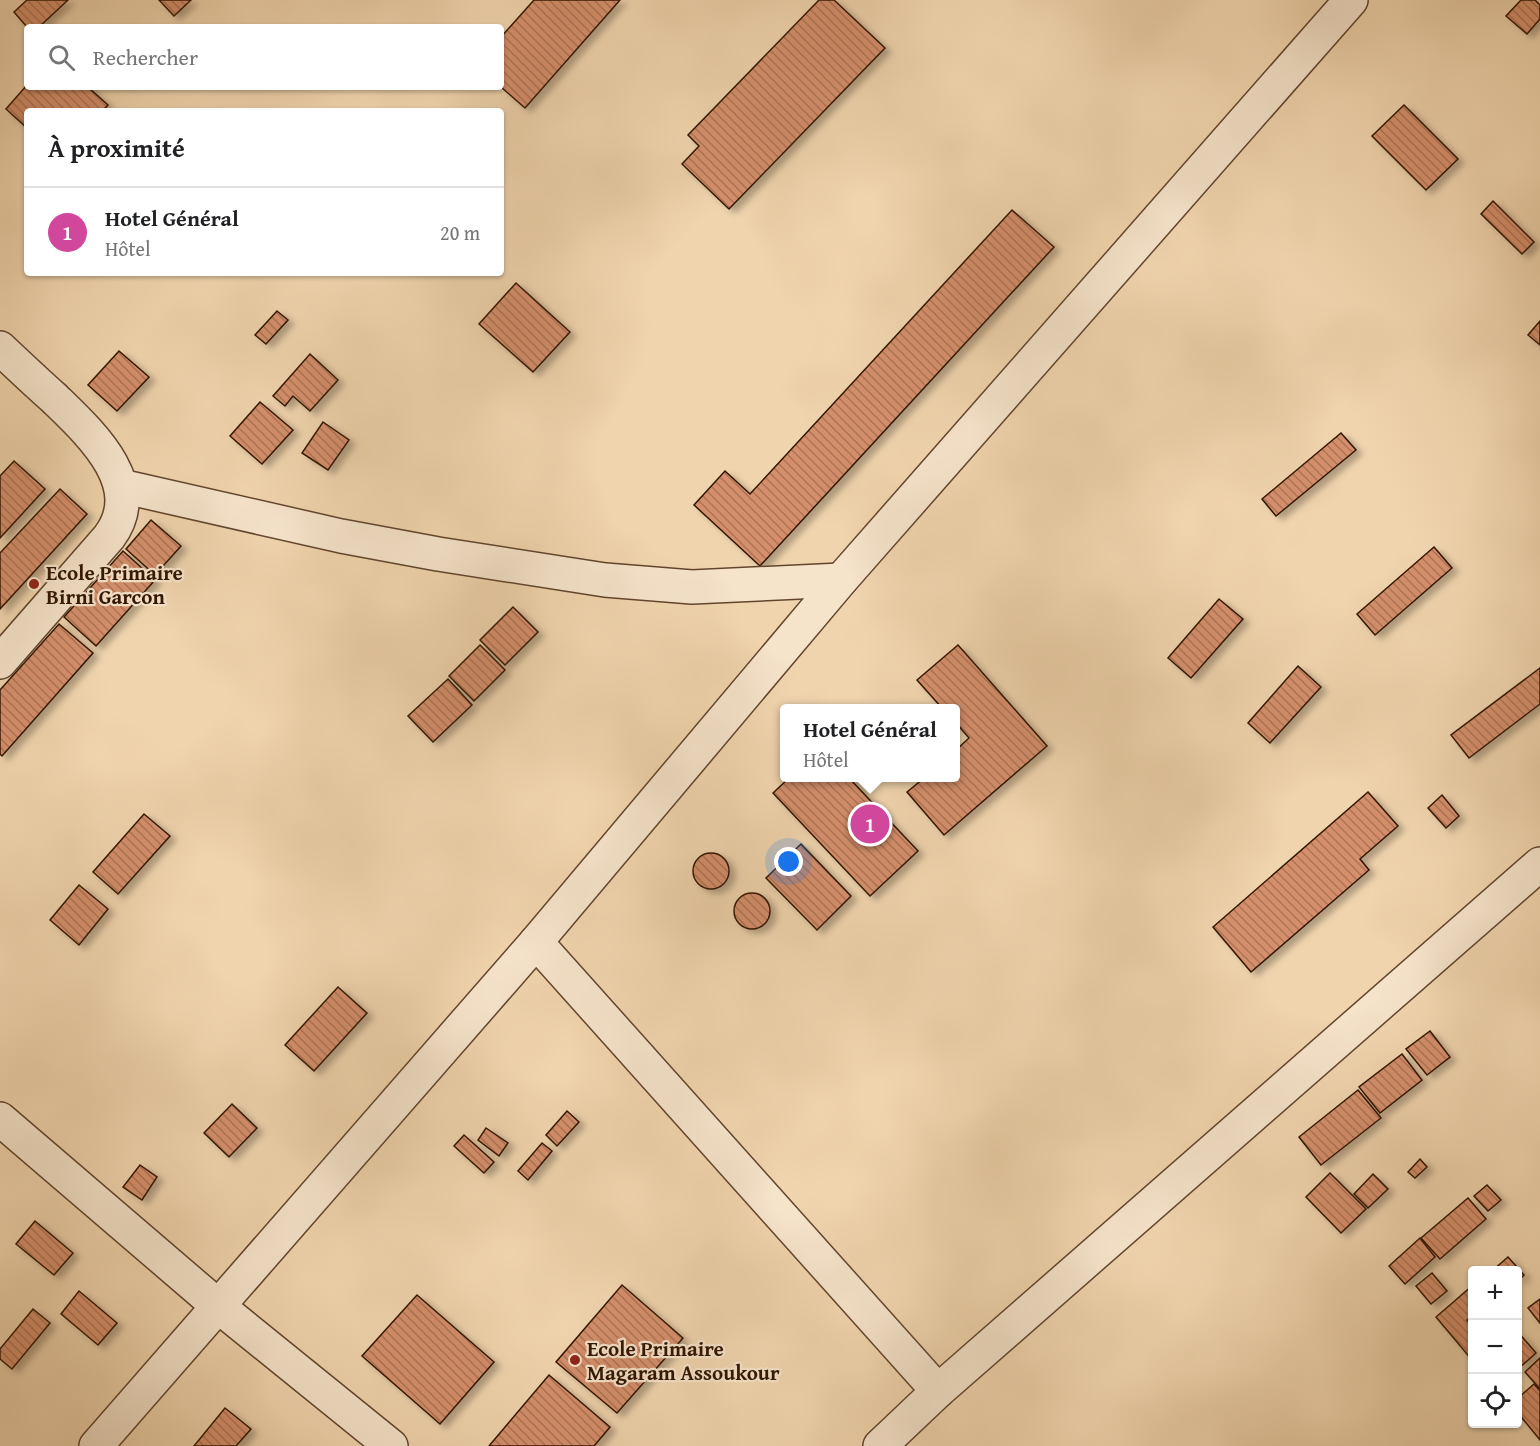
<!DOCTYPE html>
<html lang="fr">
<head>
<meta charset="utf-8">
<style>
	:root { --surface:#fff; --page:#f6f6f6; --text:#202124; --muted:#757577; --line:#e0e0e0; --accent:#0b8043 }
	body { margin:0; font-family:"Gentium Book Plus",serif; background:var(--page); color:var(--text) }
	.controls { position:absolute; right:18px; bottom:18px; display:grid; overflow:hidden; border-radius:6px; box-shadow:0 2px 4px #0004 }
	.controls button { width:54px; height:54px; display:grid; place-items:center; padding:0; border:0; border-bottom:2px solid var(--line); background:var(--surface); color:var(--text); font:30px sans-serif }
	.you { position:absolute; left:789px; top:862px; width:21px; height:21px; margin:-15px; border:4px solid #fff; border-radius:50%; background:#1a73e8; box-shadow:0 0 0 9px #1a73e833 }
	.badge { display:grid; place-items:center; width:39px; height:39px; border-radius:50%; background:var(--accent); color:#fff; font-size:20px; font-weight:700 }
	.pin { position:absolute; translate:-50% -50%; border:3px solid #fff; box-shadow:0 2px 6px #0006 }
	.popup { position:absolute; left:780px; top:704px; width:180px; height:78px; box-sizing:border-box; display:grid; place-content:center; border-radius:6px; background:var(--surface); filter:drop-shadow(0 2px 4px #0005); font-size:20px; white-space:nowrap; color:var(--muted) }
	.popup b { font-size:22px; color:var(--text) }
	.popup::after { content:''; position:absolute; left:50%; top:100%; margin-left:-12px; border:12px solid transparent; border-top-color:var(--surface) }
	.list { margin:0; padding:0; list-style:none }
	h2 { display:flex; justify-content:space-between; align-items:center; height:78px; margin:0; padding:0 24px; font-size:26px }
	h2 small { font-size:20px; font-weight:400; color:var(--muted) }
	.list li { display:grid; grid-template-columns:39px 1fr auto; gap:18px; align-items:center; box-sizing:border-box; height:90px; padding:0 24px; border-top:2px solid var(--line) }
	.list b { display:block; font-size:22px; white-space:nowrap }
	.list p { margin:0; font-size:20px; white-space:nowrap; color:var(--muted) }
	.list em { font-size:20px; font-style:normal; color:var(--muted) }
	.icon { flex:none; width:33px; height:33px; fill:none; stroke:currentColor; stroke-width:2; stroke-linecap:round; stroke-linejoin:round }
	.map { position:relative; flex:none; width:1540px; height:1446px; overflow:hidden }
	.search { position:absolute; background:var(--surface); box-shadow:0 2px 4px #0004; left:24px; top:24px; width:480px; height:66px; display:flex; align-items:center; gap:15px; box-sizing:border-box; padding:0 21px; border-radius:6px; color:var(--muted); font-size:22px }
	.panel { position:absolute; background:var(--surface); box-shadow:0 2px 4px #0004; left:24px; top:108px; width:480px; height:168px; border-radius:6px }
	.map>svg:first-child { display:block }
</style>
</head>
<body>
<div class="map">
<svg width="1540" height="1446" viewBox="0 0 1540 1446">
	<defs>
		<pattern id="building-back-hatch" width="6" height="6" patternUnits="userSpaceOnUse" patternTransform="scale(1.5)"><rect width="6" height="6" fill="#d58f6c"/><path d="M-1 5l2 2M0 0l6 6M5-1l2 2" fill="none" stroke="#ad7457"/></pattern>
		<filter id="shadow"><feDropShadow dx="6" dy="4" stdDeviation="3" flood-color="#0004"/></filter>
	</defs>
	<rect width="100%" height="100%" fill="#f0d4ad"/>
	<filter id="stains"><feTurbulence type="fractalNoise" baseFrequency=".00333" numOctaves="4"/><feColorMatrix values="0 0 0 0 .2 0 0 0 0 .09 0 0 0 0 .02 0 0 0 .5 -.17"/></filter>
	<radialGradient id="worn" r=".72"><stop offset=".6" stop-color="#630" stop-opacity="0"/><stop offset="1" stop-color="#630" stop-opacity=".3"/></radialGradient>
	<g fill="url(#building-back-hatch)" stroke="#321502" stroke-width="1.5" filter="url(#shadow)">
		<path d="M27,0H68L39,27H27L14,12Z"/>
		<path d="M159,0H191L174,16Z"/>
		<path d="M534,0H620L525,108L501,87V37Z"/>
		<path d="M819,0H834L885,48L729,209L682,164L699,146L688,135Z"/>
		<path d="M1521,0H1535L1540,5V19L1527,34L1506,16Z"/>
		<path d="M27,85V87H90L89,88L108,105L102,111H27V128L6,109Z"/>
		<path d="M1404,105L1458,159L1426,190L1372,136Z"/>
		<path d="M1493,201L1534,242L1522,254L1481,214Z"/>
		<path d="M1012,210L1054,247L760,566L694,505L725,471L750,494Z"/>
		<path d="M516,283L570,332L533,372L479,324Z"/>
		<path d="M277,311L288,320L266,344L255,335Z"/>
		<path d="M1540,321V345L1528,335Z"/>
		<path d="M119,351L149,377L117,411L88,385Z"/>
		<path d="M310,354L338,380L310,411L293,396L285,406L273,396Z"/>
		<path d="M260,402L293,430L262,464L230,436Z"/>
		<path d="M323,422L349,440L328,470L302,453Z"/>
		<path d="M1341,433L1356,450L1276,516L1262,499Z"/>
		<path d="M14,461L45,489L0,538V476Z"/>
		<path d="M60,489L87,514L0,609V553Z"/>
		<path d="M151,520L181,546L155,575L126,549Z"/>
		<path d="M1434,547L1452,568L1375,635L1357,614Z"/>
		<path d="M123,551L155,580L96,646L64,617Z"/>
		<path d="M1219,599L1243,619L1191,678L1168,658Z"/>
		<path d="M513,607L538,632L505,665L480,640Z"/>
		<path d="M59,624L93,653L2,756L0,754V690Z"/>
		<path d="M480,645L505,670L474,701L449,676Z"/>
		<path d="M958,645L1047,746L944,835L907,792L924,778H956V750L969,738L956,723V708H942L917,680Z"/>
		<path d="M1298,666L1321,687L1270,743L1248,723Z"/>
		<path d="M1540,668V704L1469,758L1451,735Z"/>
		<path d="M448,679L472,705L433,742L408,716Z"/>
		<path d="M789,778H849L918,851L870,896L773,793Z"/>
		<path d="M1368,792L1398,826L1360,859L1369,870L1251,972L1213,927Z"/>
		<path d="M1442,795L1459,816L1446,828L1428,808Z"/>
		<path d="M144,814L170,836L118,894L93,872Z"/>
		<path d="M801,844L851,896L817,930L766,878Z"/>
		<circle cx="711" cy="871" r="18"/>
		<path d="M79,885L108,909L79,945L50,920Z"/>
		<circle cx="752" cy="911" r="18"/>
		<path d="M338,987L367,1013L314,1071L285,1045Z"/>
		<path d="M1430,1031L1450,1057L1427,1075L1406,1049Z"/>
		<path d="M1402,1054L1422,1080L1380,1113L1359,1087Z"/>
		<path d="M1358,1090L1381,1118L1321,1165L1299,1137Z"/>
		<path d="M232,1104L257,1128L229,1157L204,1133Z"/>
		<path d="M567,1111L579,1122L557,1146L546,1135Z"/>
		<path d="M486,1128L508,1143L499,1156L478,1140Z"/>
		<path d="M464,1135L494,1162L484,1173L454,1146Z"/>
		<path d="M542,1143L552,1151L528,1180L518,1171Z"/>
		<path d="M1420,1159L1427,1167L1415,1178L1408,1172Z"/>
		<path d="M140,1165L157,1177L142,1200L123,1187Z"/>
		<path d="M1330,1173L1366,1209L1341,1233L1306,1197Z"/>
		<path d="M1373,1174L1388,1189L1368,1208L1354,1194Z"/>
		<path d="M1487,1185L1501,1200L1488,1211L1474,1196Z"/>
		<path d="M1468,1198L1486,1219L1440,1259L1421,1238Z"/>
		<path d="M35,1221L73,1253L54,1275L16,1244Z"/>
		<path d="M1420,1238L1435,1257L1405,1284L1389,1266Z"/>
		<path d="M1508,1257L1524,1275L1518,1281V1270H1493Z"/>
		<path d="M1432,1273L1447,1291L1431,1304L1416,1286Z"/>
		<path d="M622,1285L683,1338L617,1413L556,1362Z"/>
		<path d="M1472,1286V1316L1467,1320L1472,1326V1360L1436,1317Z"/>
		<path d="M79,1291L117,1323L98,1345L61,1314Z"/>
		<path d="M417,1295L494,1362L440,1424L362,1356Z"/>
		<path d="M1540,1299V1323L1528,1308Z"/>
		<path d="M33,1309L50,1323L12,1369L0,1359V1349Z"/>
		<path d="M1518,1332L1536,1353L1518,1369Z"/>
		<path d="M1540,1358V1389L1525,1372Z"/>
		<path d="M549,1375L610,1427L594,1446H489Z"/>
		<path d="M1534,1384L1540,1391V1440L1518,1413V1398Z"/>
		<path d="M225,1408L251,1429L236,1446H194Z"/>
	</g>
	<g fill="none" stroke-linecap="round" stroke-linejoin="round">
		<defs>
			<g id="minor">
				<path d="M0,348C18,365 36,382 54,398C90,433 148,485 109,537L0,662"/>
				<path d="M121,486L341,536L438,554L605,580L692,587L841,580"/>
				<path d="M536,942L938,1391"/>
				<path d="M0,1119L218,1306L391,1446"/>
				<path d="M96,1446L536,942L841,580L1351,0"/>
				<path d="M880,1446L938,1391L1540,864"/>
			</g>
		</defs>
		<use href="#minor" stroke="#62452d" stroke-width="36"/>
		<use href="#minor" stroke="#f5e3ca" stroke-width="33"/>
	</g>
	<g fill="#8f2418" stroke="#f5e3ca" stroke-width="2">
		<circle cx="34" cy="584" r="6"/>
		<circle cx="575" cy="1360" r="6"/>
	</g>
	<g text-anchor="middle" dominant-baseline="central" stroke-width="4.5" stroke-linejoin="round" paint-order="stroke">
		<g font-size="21" font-weight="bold" fill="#321502" stroke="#f5e3ca" text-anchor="start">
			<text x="46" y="572">Ecole Primaire<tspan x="46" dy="24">Birni Garcon</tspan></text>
			<text x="587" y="1348">Ecole Primaire<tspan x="587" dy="24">Magaram Assoukour</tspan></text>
		</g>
	</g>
	<rect width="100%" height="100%" filter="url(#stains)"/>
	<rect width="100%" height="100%" fill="url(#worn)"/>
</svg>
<div class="controls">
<button>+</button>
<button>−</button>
<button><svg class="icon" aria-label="locate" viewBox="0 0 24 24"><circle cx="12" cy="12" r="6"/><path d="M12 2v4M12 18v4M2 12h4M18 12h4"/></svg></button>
</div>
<div class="you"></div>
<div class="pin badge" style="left:870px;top:824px;background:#d1479c">1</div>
<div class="popup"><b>Hotel Général</b>Hôtel</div>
<div class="search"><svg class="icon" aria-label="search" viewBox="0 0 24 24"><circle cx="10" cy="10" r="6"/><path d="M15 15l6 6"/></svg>Rechercher</div>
<section class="panel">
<h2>À proximité<small></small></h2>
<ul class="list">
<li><span class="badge" style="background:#d1479c">1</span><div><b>Hotel Général</b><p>Hôtel</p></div><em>20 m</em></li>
</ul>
</section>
</div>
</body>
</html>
